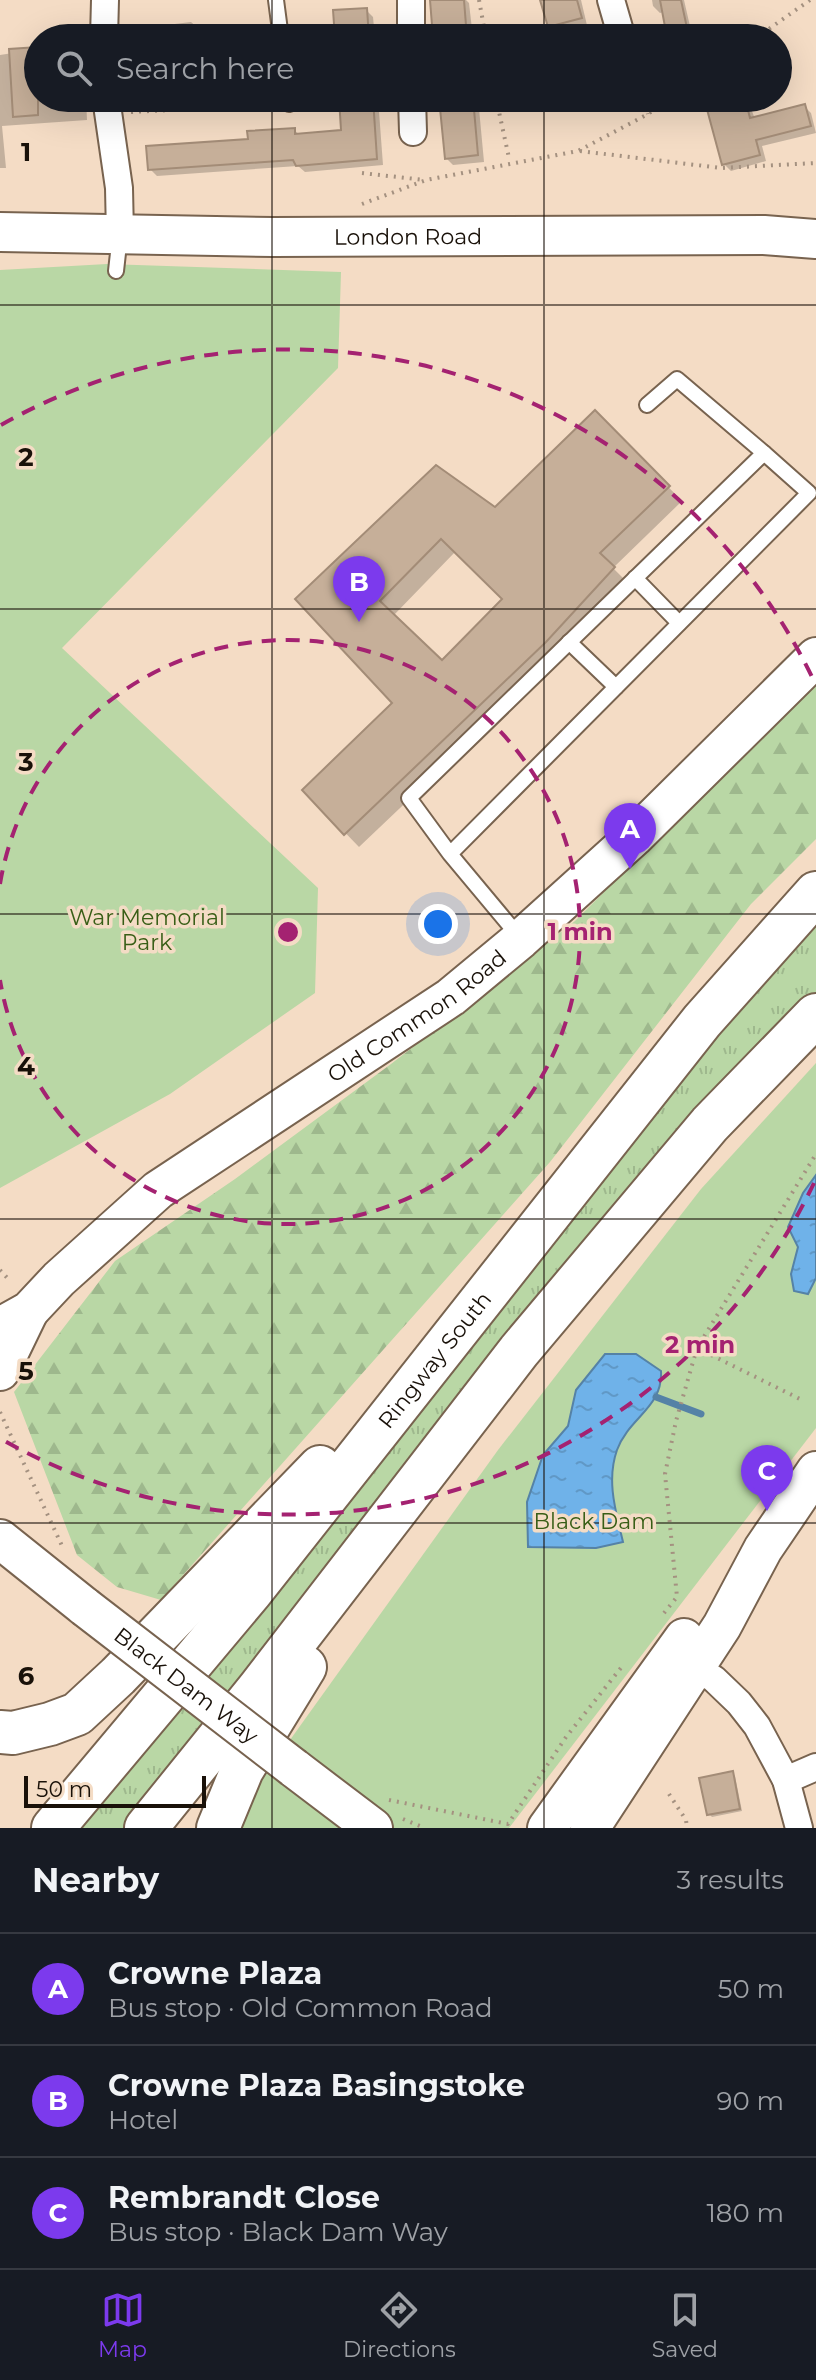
<!DOCTYPE html>
<html lang="en">
<head>
<meta charset="utf-8">
<style>
	:root { --surface:#171b24; --page:#242831; --text:#f1f3f6; --muted:#9ea1a6; --line:#363941; --accent:#7c3aed }
	body { margin:0; font-family:Montserrat,sans-serif; background:var(--page); color:var(--text) }
	.scale { position:absolute; left:24px; bottom:20px; width:182px; box-sizing:border-box; padding-left:8px; border:4px solid #191109; border-top:0; font-size:22px; line-height:28px; white-space:nowrap; color:#191109; -webkit-text-stroke:6px #f4dcc5; paint-order:stroke }
	.you { position:absolute; left:438px; top:924px; width:28px; height:28px; margin:-20px; border:6px solid #fff; border-radius:50%; background:#1a73e8; box-shadow:0 0 0 12px #1a73e833 }
	.badge { display:grid; place-items:center; width:52px; height:52px; border-radius:50%; background:var(--accent); color:#fff; font-size:26px; font-weight:700 }
	.pin { position:absolute; translate:-50% -66px; filter:drop-shadow(0 2px 4px #0008) }
	.pin::after { content:''; position:absolute; top:42px; width:28px; height:24px; background:inherit; clip-path:polygon(0 0,100% 0,50% 100%) }
	.list { margin:0; padding:0; list-style:none }
	h2 { display:flex; justify-content:space-between; align-items:center; height:104px; margin:0; padding:0 32px; font-size:34px }
	h2 small { font-size:26px; font-weight:400; color:var(--muted) }
	.list li { display:grid; grid-template-columns:52px 1fr auto; gap:24px; align-items:center; box-sizing:border-box; height:112px; padding:0 32px; border-top:2px solid var(--line) }
	.list b { display:block; font-size:30px; white-space:nowrap }
	.list p { margin:0; font-size:26px; white-space:nowrap; color:var(--muted) }
	.list em { font-size:26px; font-style:normal; color:var(--muted) }
	.icon { flex:none; width:44px; height:44px; fill:none; stroke:currentColor; stroke-width:2; stroke-linecap:round; stroke-linejoin:round }
	.map { position:relative; flex:none; width:816px; height:1828px; overflow:hidden }
	.search { position:absolute; background:var(--surface); box-shadow:0 8px 32px #0002; left:24px; right:24px; top:24px; height:88px; display:flex; align-items:center; gap:20px; box-sizing:border-box; padding:0 28px; border-radius:44px; color:var(--muted); font-size:30px }
	.sheet { height:440px; background:var(--surface) }
	nav { display:flex; justify-content:space-around; align-items:center; box-sizing:border-box; height:112px; border-top:2px solid var(--line); background:var(--surface); font-size:22px; color:var(--muted) }
	nav a { display:grid; justify-items:center; gap:4px }
	nav .on { color:var(--accent) }
	.map>svg:first-child { display:block }
</style>
</head>
<body>
<div class="map">
<svg width="816" height="1828" viewBox="0 0 816 1828">
	<defs>
		<pattern id="grass-tufts" width="24" height="20" patternUnits="userSpaceOnUse" patternTransform="scale(2)"><rect width="24" height="20" fill="#b9d7a5"/><path d="M3 7l-1-3M5 7V3M7 7l1-3M15 17l-1-3M17 17v-4M19 17l1-3" fill="none" stroke="#9eb88d"/></pattern>
		<pattern id="forest-firs" width="22" height="20" patternUnits="userSpaceOnUse" patternTransform="scale(2)"><rect width="22" height="20" fill="#b9d7a5"/><path d="M5 1l3.5 6h-7zM16 11l3.5 6h-7z" fill="#9eb88d"/></pattern>
		<pattern id="water-ripples" width="26" height="14" patternUnits="userSpaceOnUse" patternTransform="scale(2)"><rect width="26" height="14" fill="#6fb2e9"/><path d="M2 4q2-2 4 0t4 0M15 11q2-2 4 0t4 0" fill="none" stroke="#6098c6"/></pattern>
	</defs>
	<rect width="100%" height="100%" fill="#f4dcc5"/>
	<path fill="url(#grass-tufts)" d="M816,926V1000L128,1828H78L704,1049Z"/>
	<path fill="url(#forest-firs)" d="M816,680V839L751,904L550,1162L161,1600L117,1587L77,1555L14,1392L115,1261L235,1179L391,1064L575,921Z"/>
	<g fill="#b9d7a5">
		<path d="M107,264L341,272L338,368L62,648L318,888L315,993L170,1094L0,1188V270Z"/>
		<path d="M816,1063V1428L509,1828H237L257,1786L498,1450L701,1189Z"/>
	</g>
	<g fill="url(#water-ripples)" stroke="#5582a6" stroke-width="2">
		<path d="M816,1175V1278L808,1294L794,1291L791,1274L798,1247L788,1227L803,1193Z"/>
		<path d="M605,1354H636L661,1371C663,1408 629,1417 617,1450C606,1481 616,1512 623,1542L596,1548L528,1547L527,1502L543,1455L568,1426L576,1390Z"/>
	</g>
	<g fill="#0003" fill-rule="evenodd">
		<path d="M432,0H466L469,3L473,38H435Z"/>
		<path d="M542,0H581L590,38H553Z"/>
		<path d="M652,0H684L692,35L675,38L668,31L664,12L660,13L653,6Z"/>
		<path d="M366,10L373,17L375,38H337Z"/>
		<path d="M191,22L199,29L215,27L221,34L265,28L272,38H135L134,29Z"/>
		<path d="M38,49V98H86L87,120L2,126L6,168H0V55Z"/>
		<path d="M341,98H378L383,165L305,172L298,166L157,176L150,169L294,130L300,135L343,132Z"/>
		<path d="M441,98H478L484,162L453,165L446,158Z"/>
		<path d="M556,98H586V100L562,105Z"/>
		<path d="M725,98H747L755,119L804,106L811,113L816,133L762,146L766,161L731,171L724,164Z"/>
		<path d="M595,412L682,501L613,568L627,582L560,656L359,847L304,790L395,703L298,599L495,510ZM456,551L505,599L442,663L393,616Z"/>
		<path d="M732,1773L735,1776L742,1811L712,1817L709,1814Z"/>
	</g>
	<g fill="none" stroke-linecap="round" stroke-linejoin="round">
		<path stroke="#5582a6" stroke-width="7" d="M656,1397L701,1414"/>
	</g>
	<g fill="#c6af99" stroke="#a38c77" stroke-width="2" fill-rule="evenodd">
		<path d="M430,0H464L467,38H433Z"/>
		<path d="M540,0H577L582,18L548,27Z"/>
		<path d="M660,0H681L687,28L666,32Z"/>
		<path d="M367,8L369,38H335L333,10Z"/>
		<path d="M38,47V115L13,117L9,49Z"/>
		<path d="M339,98H373L377,159L296,166L293,160L148,170L146,146L248,139L247,131L295,128V134L341,130Z"/>
		<path d="M439,98H473L478,155L445,159Z"/>
		<path d="M718,98H745L750,118L805,104L811,126L756,140L760,155L722,165L705,102Z"/>
		<path d="M595,410L670,486L600,553L615,567L546,642L344,835L302,790L392,703L295,599L436,465L495,507ZM441,539L502,599L442,660L380,601Z"/>
		<path d="M733,1771L740,1809L707,1815L699,1778Z"/>
	</g>
	<g fill="none" stroke-linecap="round" stroke-linejoin="round">
		<defs>
			<g id="lane">
				<path d="M276,0L281,38"/>
				<path d="M288,98L289,104"/>
				<path d="M116,271L120,235"/>
				<path d="M647,405L677,379L764,453"/>
				<path d="M635,578L679,623"/>
				<path d="M569,642L616,687"/>
				<path d="M450,854L409,798L764,453L809,493L450,854L521,939"/>
			</g>
			<g id="street">
				<path d="M411,0V38"/>
				<path d="M611,0L622,38"/>
				<path d="M104,38L105,0"/>
				<path d="M106,98L119,188L120,235"/>
				<path d="M412,98L413,132"/>
				<path d="M683,1660L714,1679L739,1703L757,1726L786,1780L799,1828"/>
				<path d="M786,1780L816,1767"/>
			</g>
			<g id="secondary">
				<path id="s1" d="M0,232L273,237L764,235L816,239"/>
				<path id="s2" d="M0,1327L29,1311L59,1279L158,1190L451,997L521,939L634,837L816,657"/>
				<path d="M0,1371L29,1311"/>
				<path d="M0,1539L85,1607"/>
				<path d="M294,1768L373,1828"/>
				<path d="M547,1828L684,1638"/>
				<path d="M590,1828L722,1626L763,1549L816,1471"/>
			</g>
			<g id="primary">
				<path d="M0,1732L13,1733L50,1724L77,1714L118,1676L320,1467"/>
				<path id="s3" d="M53,1828L251,1592L702,1021L816,893"/>
				<path d="M146,1828L259,1688L519,1351L710,1124L816,1015"/>
				<path d="M218,1828L242,1770L305,1667"/>
			</g>
		</defs>
		<use href="#lane" stroke="#78634f" stroke-width="18"/>
		<use href="#street" stroke="#78634f" stroke-width="30"/>
		<use href="#secondary" stroke="#78634f" stroke-width="42"/>
		<use href="#primary" stroke="#78634f" stroke-width="46"/>
		<g stroke="#a49180" stroke-width="4" stroke-dasharray="2 6" stroke-linecap="butt">
			<path d="M479,0L486,38"/>
			<path d="M756,38L810,0"/>
			<path d="M496,98L509,158"/>
			<path d="M643,98L648,114"/>
			<path d="M131,112L270,105"/>
			<path d="M580,151L721,168L816,163"/>
			<path d="M362,173L424,180"/>
			<path d="M362,204L426,180L578,151L648,114L670,98"/>
			<path d="M0,1270L10,1281"/>
			<path d="M697,1348L804,1401"/>
			<path d="M0,1412L63,1548"/>
			<path d="M664,1613L677,1597L665,1474L676,1421L697,1348L816,1154"/>
			<path d="M669,1794L686,1820L687,1828"/>
			<path d="M389,1800L508,1824L566,1737L624,1664"/>
			<path d="M403,1819L425,1828"/>
		</g>
		<use href="#lane" stroke="#fff" stroke-width="14"/>
		<use href="#street" stroke="#fff" stroke-width="26"/>
		<use href="#secondary" stroke="#fff" stroke-width="38"/>
		<use href="#primary" stroke="#fff" stroke-width="42"/>
		<defs>
			<g id="secondary-bridge">
				<path id="s4" d="M85,1607L294,1768"/>
			</g>
		</defs>
		<use href="#secondary-bridge" stroke="#78634f" stroke-width="42" stroke-linecap="butt"/>
		<use href="#secondary-bridge" stroke="#fff" stroke-width="38"/>
	</g>
	<path fill="none" stroke="#191109" stroke-width="2" stroke-opacity="0.55" d="M272,0V38M544,0V38M272,98V1828M544,98V1828M0,305H816M0,609H816M0,914H816M0,1219H816M0,1523H816"/>
	<g fill="none" stroke="#a42271" stroke-width="4" stroke-dasharray="14 10">
		<path d="M0 884A292 292 0 1 1 0 980"/>
		<path d="M814 1183A583 583 0 0 1 1 1439M1 425A583 583 0 0 1 814 681"/>
	</g>
	<g text-anchor="middle" dominant-baseline="central" stroke-width="7" stroke-linejoin="round" paint-order="stroke">
		<g font-size="22" fill="#191109" stroke="#f4dcc5">
			<text stroke="none"><textPath href="#s1" startOffset="408">London Road</textPath></text>
			<text stroke="none"><textPath href="#s2" startOffset="522">Old Common Road</textPath></text>
			<text stroke="none"><textPath href="#s3" startOffset="604">Ringway South</textPath></text>
			<text stroke="none"><textPath href="#s4" startOffset="128">Black Dam Way</textPath></text>
		</g>
		<g font-size="22" fill="#385e16" stroke="#f4dcc5">
			<text x="147" y="917">War Memorial<tspan x="147" dy="25">Park</tspan></text>
			<text x="594" y="1521">Black Dam</text>
		</g>
	</g>
	<g font-size="26" text-anchor="middle" font-weight="bold" fill="#191109" stroke="#f4dcc5" stroke-width="7" stroke-linejoin="round" paint-order="stroke">
		<text x="26" y="161">1</text>
		<text x="26" y="466">2</text>
		<text x="26" y="771">3</text>
		<text x="26" y="1075">4</text>
		<text x="26" y="1380">5</text>
		<text x="26" y="1685">6</text>
	</g>
	<circle cx="288" cy="932" r="12" fill="#a42271" stroke="#f4dcc5" stroke-width="4"/>
	<g font-size="24" text-anchor="middle" font-weight="bold" fill="#a42271" stroke="#f4dcc5" stroke-width="7" stroke-linejoin="round" paint-order="stroke">
		<text x="580" y="940">1 min</text>
		<text x="700" y="1353">2 min</text>
	</g>
</svg>
<div class="scale">50 m</div>
<div class="you"></div>
<div class="pin badge" style="left:630px;top:869px">A</div>
<div class="pin badge" style="left:359px;top:622px">B</div>
<div class="pin badge" style="left:767px;top:1511px">C</div>
<div class="search"><svg class="icon" aria-label="search" viewBox="0 0 24 24"><circle cx="10" cy="10" r="6"/><path d="M15 15l6 6"/></svg>Search here</div>
</div>
<section class="sheet">
<h2>Nearby<small>3 results</small></h2>
<ul class="list">
<li><span class="badge">A</span><div><b>Crowne Plaza</b><p>Bus stop · Old Common Road</p></div><em>50 m</em></li>
<li><span class="badge">B</span><div><b>Crowne Plaza Basingstoke</b><p>Hotel</p></div><em>90 m</em></li>
<li><span class="badge">C</span><div><b>Rembrandt Close</b><p>Bus stop · Black Dam Way</p></div><em>180 m</em></li>
</ul>
</section>
<nav>
<a class="on"><svg class="icon" aria-label="map" viewBox="0 0 24 24"><path d="M3 6l6-2 6 2 6-2v14l-6 2-6-2-6 2zM9 4v14M15 6v14"/></svg>Map</a>
<a><svg class="icon" aria-label="directions" viewBox="0 0 24 24"><path d="M12 3l9 9-9 9-9-9zM9 14v-3h6M13 9l2 2-2 2"/></svg>Directions</a>
<a><svg class="icon" aria-label="saved" viewBox="0 0 24 24"><path d="M7 4h10v16l-5-4-5 4z"/></svg>Saved</a>
</nav>
</body>
</html>
